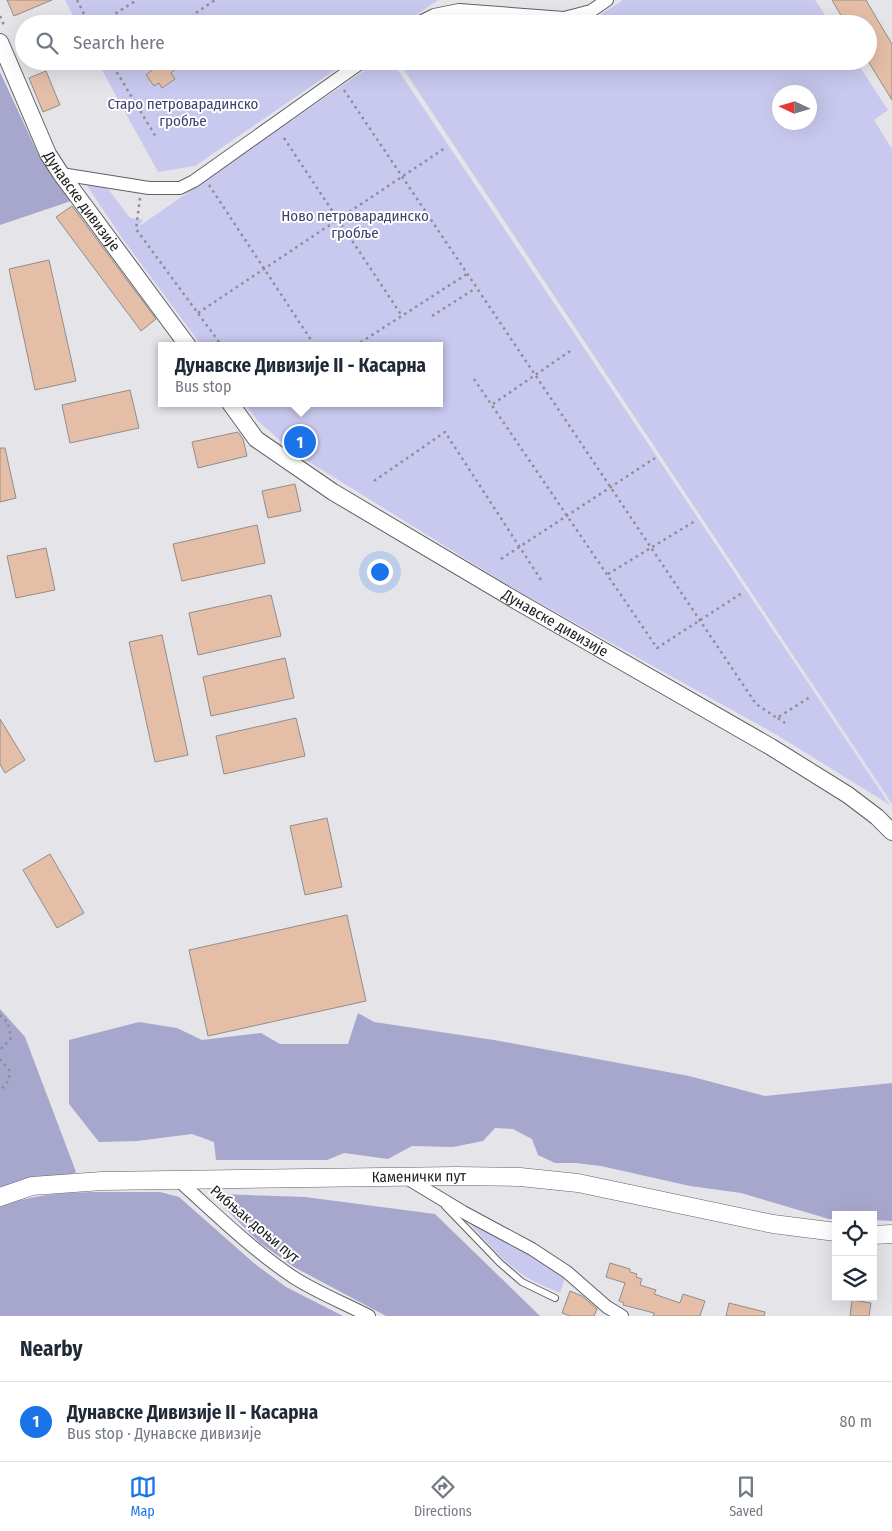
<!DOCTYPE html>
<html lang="en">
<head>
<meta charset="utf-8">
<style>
	:root { --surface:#fff; --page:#f6f6f7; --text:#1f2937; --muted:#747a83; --line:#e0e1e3; --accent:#1a73e8 }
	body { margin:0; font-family:"Fira Sans Condensed",sans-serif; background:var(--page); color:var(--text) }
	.controls { position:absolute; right:15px; bottom:15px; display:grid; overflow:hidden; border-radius:0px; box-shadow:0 5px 20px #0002 }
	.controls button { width:45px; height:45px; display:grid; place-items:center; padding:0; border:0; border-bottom:1px solid var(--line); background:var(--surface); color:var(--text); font:25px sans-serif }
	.compass { position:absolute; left:772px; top:85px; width:45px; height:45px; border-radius:50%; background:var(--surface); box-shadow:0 5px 20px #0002; rotate:274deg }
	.you { position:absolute; left:379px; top:571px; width:18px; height:18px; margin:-12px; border:4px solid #fff; border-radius:50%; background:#1a73e8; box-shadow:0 0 0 8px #1a73e833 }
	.badge { display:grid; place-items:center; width:32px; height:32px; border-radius:50%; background:var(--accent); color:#fff; font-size:16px; font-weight:700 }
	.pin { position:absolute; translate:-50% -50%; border:2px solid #fff; box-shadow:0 1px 5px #0006 }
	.popup { position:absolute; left:158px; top:342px; width:285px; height:65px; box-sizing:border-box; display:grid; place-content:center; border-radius:0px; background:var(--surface); filter:drop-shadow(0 1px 4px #0005); font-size:16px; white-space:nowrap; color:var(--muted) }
	.popup b { font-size:19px; color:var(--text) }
	.popup::after { content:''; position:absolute; left:50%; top:100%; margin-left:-10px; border:10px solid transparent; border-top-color:var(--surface) }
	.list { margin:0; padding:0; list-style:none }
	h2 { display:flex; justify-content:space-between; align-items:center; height:65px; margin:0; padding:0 20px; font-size:21px }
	h2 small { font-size:16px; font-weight:400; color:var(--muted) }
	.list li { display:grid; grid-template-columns:32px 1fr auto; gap:15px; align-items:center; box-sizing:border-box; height:80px; padding:0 20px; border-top:1px solid var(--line) }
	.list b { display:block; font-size:19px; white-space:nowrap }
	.list p { margin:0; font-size:16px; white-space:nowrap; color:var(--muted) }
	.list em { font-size:16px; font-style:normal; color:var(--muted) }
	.icon { flex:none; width:28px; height:28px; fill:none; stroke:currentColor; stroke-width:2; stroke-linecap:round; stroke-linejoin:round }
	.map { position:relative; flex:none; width:892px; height:1316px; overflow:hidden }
	.search { position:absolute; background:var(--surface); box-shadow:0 5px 20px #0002; left:15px; right:15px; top:15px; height:55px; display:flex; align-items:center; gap:12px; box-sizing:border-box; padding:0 18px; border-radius:28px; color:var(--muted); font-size:19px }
	.sheet { height:145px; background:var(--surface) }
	nav { display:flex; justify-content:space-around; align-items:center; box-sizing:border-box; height:70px; border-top:1px solid var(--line); background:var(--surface); font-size:14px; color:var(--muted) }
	nav a { display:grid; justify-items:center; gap:2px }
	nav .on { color:var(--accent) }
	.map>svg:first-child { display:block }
</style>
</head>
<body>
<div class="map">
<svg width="892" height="1316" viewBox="0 0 892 1316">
	<rect width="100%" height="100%" fill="#e4e4e9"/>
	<g fill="#c9c9ef" fill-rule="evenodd">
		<path d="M65,0H438L403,24H77Z"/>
		<path d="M623,0H815L831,24H582L590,22Z"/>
		<path d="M97,61H348L195,166L158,172Z"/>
		<path d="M378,61H392L890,805L777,735L516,590L293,452L258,421L245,403H439V346H202L122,238L86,184L106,186L130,218L143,220L138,227Z"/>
		<path d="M398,61H856L888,110L874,120L892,149V804ZM780,92H810V122H780Z"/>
		<path d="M463,1216L529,1253L565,1277L560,1293C549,1288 538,1284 528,1278C503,1263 483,1238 463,1216Z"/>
	</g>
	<g fill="#a7a7cd">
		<path d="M0,72L38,154L54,179L74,200L0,225Z"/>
		<path d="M0,1009L25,1037L76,1172L63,1178L0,1188Z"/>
		<path d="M358,1013L374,1022L494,1040L689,1076L765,1096L892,1083V1221L873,1220V1215H836V1219H829L741,1193L690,1186L601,1166L576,1163H555L538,1155L532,1139L513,1129L495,1128L483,1141L453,1147L412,1146L388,1159L344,1153L327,1160H216L214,1142L192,1134L137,1141L99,1142L69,1104V1040L139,1022L177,1028L202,1040L261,1033L280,1044H348Z"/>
		<path d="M160,1192L179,1197L255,1264L286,1287L343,1316H0V1207C47,1187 109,1193 160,1192Z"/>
		<path d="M218,1194L305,1197L435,1214L540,1316H386L294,1267L260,1243L216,1199Z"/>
	</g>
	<g fill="#e5bea7" stroke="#928d8b">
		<path d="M7,0H52L14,16Z"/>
		<path d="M832,0H866L880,24L892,44V100L868,61V24H846Z"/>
		<path d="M163,61H171L176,69L171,73L175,79L162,88L159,83L154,86L146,75Z"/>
		<path d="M46,71L60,105L43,112L29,78Z"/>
		<path d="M72,206L156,319L141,331L56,217Z"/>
		<path d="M49,260L76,381L35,390L9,269Z"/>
		<path d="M130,390L139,428L70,443L62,405Z"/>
		<path d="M238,432L243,439L247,456L198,468L192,442Z"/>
		<path d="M0,448H5L16,498L0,502Z"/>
		<path d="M295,484L301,511L268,518L262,491Z"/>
		<path d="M257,525L265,563L182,581L173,544Z"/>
		<path d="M46,548L55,590L16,598L7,556Z"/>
		<path d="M271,595L281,636L198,655L189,613Z"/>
		<path d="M162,635L188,755L155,762L129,642Z"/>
		<path d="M285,658L294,698L211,716L203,677Z"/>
		<path d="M296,718L305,756L224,774L216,736Z"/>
		<path d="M0,719L25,760L5,773L0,764Z"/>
		<path d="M327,818L342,887L305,895L290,826Z"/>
		<path d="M50,854L84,913L57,928L23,870Z"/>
		<path d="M347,915L366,1001L208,1036L189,950Z"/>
		<path d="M610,1263L630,1269V1272L637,1274L636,1277L642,1279L640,1285L656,1290L654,1294L680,1303L683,1294L705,1301L700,1316H653L654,1313L623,1305L624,1303L619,1301L625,1283L606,1277Z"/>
		<path d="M570,1291L582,1296L597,1309L594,1316H570L562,1313Z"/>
		<path d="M852,1300L871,1303L869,1316H850Z"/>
		<path d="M729,1303L765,1312L764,1316H726Z"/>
	</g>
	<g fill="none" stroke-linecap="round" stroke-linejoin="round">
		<defs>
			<path id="service" d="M445,1206L500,1263L522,1282L555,1298"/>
			<g id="minor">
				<path d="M416,24L434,15L459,10L564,18L591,11L607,0"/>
				<path d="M61,174L149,188H180L194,181L363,61"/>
				<path d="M405,1177L463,1212L532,1249L567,1272L607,1307L622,1316"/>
				<path d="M178,1180C216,1214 250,1248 293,1277C316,1292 344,1303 369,1316"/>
			</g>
			<g id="tertiary">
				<path id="s1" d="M0,42L48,154L61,174L188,346"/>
				<path id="s2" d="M230,403L256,439L333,492L515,600L771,747L848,795L877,817L892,832"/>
			</g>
			<g id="secondary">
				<path id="s3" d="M0,1197L32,1186L102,1181L456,1176L520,1177L578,1183L773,1224L836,1232"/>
				<path d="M873,1235L892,1234"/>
			</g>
		</defs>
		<use href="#service" stroke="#616165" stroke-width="8"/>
		<use href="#minor" stroke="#616165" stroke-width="14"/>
		<use href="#tertiary" stroke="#616165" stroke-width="18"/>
		<use href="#secondary" stroke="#616165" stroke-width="19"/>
		<g stroke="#8e8e92" stroke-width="2.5" stroke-dasharray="2.5 4" stroke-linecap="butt">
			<path d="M77,0L89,24"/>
			<path d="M0,16L5,28"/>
			<path d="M99,24L137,0"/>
			<path d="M180,24L215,0"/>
			<path d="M110,61L156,137"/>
			<path d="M114,68L124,61"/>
			<path d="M344,90L756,704L777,718L810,697"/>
			<path d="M284,138L402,316"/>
			<path d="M209,185L315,346"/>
			<path d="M140,198L136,229L222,346"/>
			<path d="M198,313L445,148"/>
			<path d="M432,316L476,288"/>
			<path d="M355,346L467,274"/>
			<path d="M474,379L657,648L742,593"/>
			<path d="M263,403H265"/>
			<path d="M493,404L573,349"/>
			<path d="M374,481L445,432L543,583"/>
			<path d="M501,559L655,458"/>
			<path d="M608,574L695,521"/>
			<path d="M778,718L785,723"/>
			<path d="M0,1015L8,1023L11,1038L0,1050"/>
			<path d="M0,1059L9,1070V1080L0,1091"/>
		</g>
		<use href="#service" stroke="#fff" stroke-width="6"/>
		<use href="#minor" stroke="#fff" stroke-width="12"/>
		<use href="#tertiary" stroke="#fff" stroke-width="16"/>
		<use href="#secondary" stroke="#fff" stroke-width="18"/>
	</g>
	<g text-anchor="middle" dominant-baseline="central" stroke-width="4" stroke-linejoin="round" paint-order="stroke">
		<g font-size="15" fill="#423e71" stroke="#fff">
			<text x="183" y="104">Старо петроварадинско<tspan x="183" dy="17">гробље</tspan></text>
			<text x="355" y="216">Ново петроварадинско<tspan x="355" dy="17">гробље</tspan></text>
		</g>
		<g font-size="15" fill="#1e1e20" stroke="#fff">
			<text stroke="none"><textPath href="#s1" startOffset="180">Дунавске дивизије</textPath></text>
			<text stroke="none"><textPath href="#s2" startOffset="396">Дунавске дивизије</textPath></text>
			<text stroke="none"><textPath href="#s3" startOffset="421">Каменички пут</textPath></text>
			<text transform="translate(255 1224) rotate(40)">Рибњак доњи пут</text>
		</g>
	</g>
</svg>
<div class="controls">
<button><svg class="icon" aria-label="locate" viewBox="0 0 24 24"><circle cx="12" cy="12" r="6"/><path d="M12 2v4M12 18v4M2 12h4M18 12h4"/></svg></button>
<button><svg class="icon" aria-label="layers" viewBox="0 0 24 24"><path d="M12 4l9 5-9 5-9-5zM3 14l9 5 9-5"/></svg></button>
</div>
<svg class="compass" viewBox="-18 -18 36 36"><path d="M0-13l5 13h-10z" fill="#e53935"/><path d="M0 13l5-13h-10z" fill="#747a83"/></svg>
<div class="you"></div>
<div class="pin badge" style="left:300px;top:442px">1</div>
<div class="popup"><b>Дунавске Дивизије II - Касарна</b>Bus stop</div>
<div class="search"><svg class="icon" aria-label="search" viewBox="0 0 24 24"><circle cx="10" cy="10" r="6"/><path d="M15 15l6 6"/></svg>Search here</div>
</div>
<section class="sheet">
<h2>Nearby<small></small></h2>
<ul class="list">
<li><span class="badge">1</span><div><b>Дунавске Дивизије II - Касарна</b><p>Bus stop · Дунавске дивизије</p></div><em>80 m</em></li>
</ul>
</section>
<nav>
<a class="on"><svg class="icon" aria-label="map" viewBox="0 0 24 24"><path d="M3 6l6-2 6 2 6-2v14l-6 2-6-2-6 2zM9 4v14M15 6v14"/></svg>Map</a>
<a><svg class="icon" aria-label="directions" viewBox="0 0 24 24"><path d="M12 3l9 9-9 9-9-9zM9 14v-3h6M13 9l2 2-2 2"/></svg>Directions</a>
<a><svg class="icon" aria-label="saved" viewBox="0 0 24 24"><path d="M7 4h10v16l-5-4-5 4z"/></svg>Saved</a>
</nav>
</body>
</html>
